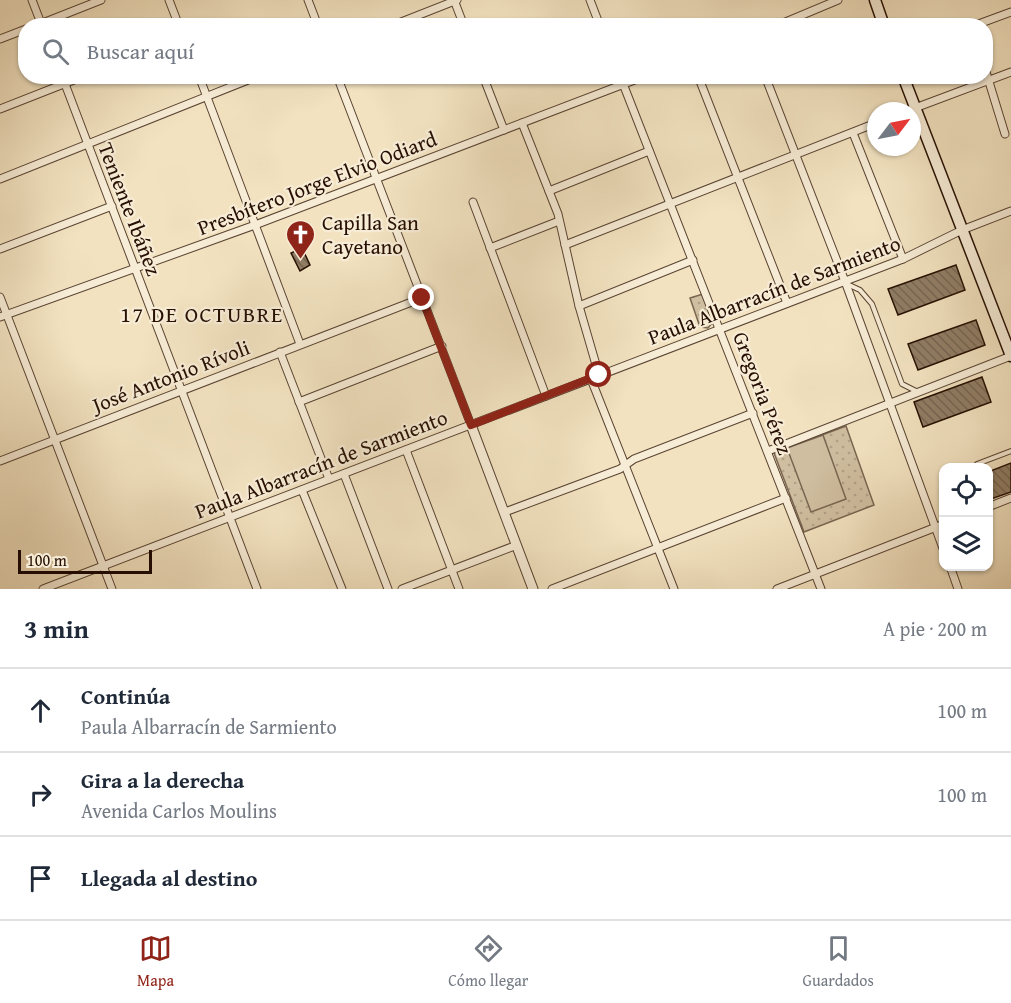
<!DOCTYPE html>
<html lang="es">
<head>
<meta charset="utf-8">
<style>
	:root { --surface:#fff; --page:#f2f2f3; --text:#1f2937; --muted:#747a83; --line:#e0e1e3; --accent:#8f2418 }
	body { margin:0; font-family:"Gentium Book Plus",serif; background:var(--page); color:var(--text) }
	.controls { position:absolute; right:18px; bottom:18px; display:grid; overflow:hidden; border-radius:12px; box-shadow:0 2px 4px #0004 }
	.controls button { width:54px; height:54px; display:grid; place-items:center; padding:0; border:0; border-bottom:2px solid var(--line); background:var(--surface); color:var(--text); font:30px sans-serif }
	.compass { position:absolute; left:867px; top:102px; width:54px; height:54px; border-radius:50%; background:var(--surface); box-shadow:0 2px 4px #0004; rotate:58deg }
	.scale { position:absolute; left:18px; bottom:15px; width:134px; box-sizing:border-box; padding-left:6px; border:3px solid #260f02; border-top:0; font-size:16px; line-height:21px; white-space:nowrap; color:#260f02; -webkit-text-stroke:4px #f7ecd6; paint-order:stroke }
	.stop { position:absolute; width:18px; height:18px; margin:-14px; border:4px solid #8f2418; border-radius:50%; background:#fff }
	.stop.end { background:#8f2418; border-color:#fff; box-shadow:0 2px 6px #0008 }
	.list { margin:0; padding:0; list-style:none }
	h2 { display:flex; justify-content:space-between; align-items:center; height:78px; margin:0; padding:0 24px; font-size:26px }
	h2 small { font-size:20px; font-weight:400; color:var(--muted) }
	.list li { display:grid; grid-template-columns:39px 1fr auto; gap:18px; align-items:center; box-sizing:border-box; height:84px; padding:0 24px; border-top:2px solid var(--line) }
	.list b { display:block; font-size:22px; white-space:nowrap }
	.list p { margin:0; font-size:20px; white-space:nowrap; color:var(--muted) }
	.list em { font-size:20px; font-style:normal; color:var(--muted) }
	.icon { flex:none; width:33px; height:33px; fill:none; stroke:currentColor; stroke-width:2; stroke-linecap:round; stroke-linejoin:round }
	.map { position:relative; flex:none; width:1011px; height:589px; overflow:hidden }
	.search { position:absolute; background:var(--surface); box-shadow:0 2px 4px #0004; left:18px; right:18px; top:18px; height:66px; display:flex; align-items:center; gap:15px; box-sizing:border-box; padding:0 21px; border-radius:24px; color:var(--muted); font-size:22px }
	.sheet { height:330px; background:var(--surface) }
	nav { display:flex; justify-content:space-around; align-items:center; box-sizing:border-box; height:84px; border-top:2px solid var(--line); background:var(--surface); font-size:16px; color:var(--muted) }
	nav a { display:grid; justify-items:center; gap:3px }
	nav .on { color:var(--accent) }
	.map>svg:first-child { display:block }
</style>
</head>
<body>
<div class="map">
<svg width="1011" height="589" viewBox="0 0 1011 589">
	<defs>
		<pattern id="green-dots" width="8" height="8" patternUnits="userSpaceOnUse" patternTransform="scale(1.5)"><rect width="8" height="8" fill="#cfbea0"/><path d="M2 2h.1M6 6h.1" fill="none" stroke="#b2a288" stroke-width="1.8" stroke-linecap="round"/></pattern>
		<pattern id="building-back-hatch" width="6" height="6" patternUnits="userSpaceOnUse" patternTransform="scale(1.5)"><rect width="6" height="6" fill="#907d65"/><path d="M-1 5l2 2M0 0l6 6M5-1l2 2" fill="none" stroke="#756551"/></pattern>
	</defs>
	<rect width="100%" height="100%" fill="#f2e2c0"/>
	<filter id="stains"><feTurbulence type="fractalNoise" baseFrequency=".00333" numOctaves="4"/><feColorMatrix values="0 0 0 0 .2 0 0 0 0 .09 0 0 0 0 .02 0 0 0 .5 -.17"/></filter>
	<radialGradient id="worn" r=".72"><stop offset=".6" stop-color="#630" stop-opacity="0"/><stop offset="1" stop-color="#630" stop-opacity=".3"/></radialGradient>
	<g fill="url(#green-dots)" stroke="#7a6651" stroke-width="1.5">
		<path d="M703,294L713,322L708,328L700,327L690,298Z"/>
		<path d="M846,426L874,505L804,532L774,453Z"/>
	</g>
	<path fill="#cfbea0" stroke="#7a6651" stroke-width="1.5" d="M823,435L846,499L811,512L787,448Z"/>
	<g fill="url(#building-back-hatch)" stroke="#260f02" stroke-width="1.5">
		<path d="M302,248L310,265L300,271L291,253Z"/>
		<path d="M956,265L965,290L898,315L888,289Z"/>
		<path d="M976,320L985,345L918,370L908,344Z"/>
		<path d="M982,377L991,402L923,427L914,402Z"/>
		<path d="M1011,463V492L988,500V472Z"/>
	</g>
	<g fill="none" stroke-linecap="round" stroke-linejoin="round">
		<defs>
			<g id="service">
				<path d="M847,284L860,290L872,304L902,384L918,392"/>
				<path d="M977,464L1011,451"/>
			</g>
			<g id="minor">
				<path d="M32,0L42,26"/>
				<path d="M169,0L179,26"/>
				<path d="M308,0L318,26"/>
				<path d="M454,0L464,26"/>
				<path d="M590,0L600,26"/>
				<path d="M35,26L101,0"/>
				<path d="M391,26L457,0"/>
				<path d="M776,26L838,0"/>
				<path d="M973,26L1011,12"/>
				<path d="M0,39L26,29"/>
				<path d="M986,72L1005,134"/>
				<path d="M62,76L257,589"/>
				<path d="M199,76L300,344"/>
				<path d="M337,76L471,425"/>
				<path d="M483,76L504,130"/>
				<path d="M620,76L821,589"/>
				<path d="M698,76L787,303"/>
				<path d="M765,76L846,284L944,551"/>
				<path d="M0,109L84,76"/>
				<path d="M907,111L1011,72"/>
				<path d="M522,123L558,214L579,306L599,375"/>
				<path d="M853,133L903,259"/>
				<path d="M0,179L258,76"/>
				<path d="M549,191L649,151"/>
				<path d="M473,202L546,396"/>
				<path d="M565,245L876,123"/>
				<path d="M490,248L559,221"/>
				<path d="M0,249L112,206"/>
				<path d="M0,297L112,589"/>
				<path d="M579,306L693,260"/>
				<path d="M0,317L255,225L645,76"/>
				<path d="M280,352L329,479"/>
				<path d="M591,379L674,589"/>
				<path d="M299,402L442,346"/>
				<path d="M406,450L459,589"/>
				<path d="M768,451L1011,356"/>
				<path d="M0,461L422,298"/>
				<path d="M344,474L388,589"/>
				<path d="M302,490L342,589"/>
				<path d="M988,507L1011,498"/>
				<path d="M505,512L620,469L634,459L753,413"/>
				<path d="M950,566L958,589"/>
				<path d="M43,589L903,259L962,230L1011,211"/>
				<path d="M402,589L517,545"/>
				<path d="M552,589L786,498"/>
				<path d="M777,589L944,524"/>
			</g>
			<path id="tertiary" d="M471,425L533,589"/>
			<g id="secondary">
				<path d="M875,0L884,26"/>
				<path d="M903,76L1011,356"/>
			</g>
		</defs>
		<use href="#service" stroke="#594432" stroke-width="6"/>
		<use href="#minor" stroke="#594432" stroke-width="9"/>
		<use href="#tertiary" stroke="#594432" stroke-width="11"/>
		<use href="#secondary" stroke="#260f02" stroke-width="13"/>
		<use href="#service" stroke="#f7ecd6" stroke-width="4"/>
		<use href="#minor" stroke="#f7ecd6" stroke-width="7"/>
		<use href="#tertiary" stroke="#f7ecd6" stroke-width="9"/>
		<use href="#secondary" stroke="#f7ecd6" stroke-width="10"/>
	</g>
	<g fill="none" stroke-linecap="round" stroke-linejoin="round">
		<path stroke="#8f2418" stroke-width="8" d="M422,298L471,425L599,375"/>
	</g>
	<defs>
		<symbol id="church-pin" viewBox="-11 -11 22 30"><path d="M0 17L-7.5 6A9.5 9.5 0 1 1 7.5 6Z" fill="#8f2418" stroke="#f7ecd6"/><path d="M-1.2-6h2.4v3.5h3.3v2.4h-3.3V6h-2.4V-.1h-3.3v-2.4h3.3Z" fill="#fff"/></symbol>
	</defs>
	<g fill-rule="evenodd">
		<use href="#church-pin" x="284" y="218" width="33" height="45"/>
	</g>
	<g text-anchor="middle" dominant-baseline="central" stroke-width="4.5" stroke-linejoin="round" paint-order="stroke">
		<g font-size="21" fill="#260f02" stroke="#f7ecd6">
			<text transform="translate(317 183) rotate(-21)">Presbítero Jorge Elvio Odiard</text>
			<text transform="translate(130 209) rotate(69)">Teniente Ibáñez</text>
			<text transform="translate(774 290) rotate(-21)">Paula Albarracín de Sarmiento</text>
			<text transform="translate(171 376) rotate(-21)">José Antonio Rívoli</text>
			<text transform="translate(763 393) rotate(69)">Gregoria Pérez</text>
			<text transform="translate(321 464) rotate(-21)">Paula Albarracín de Sarmiento</text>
		</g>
		<g font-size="21" fill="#260f02" stroke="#f7ecd6" text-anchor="start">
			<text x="322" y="222">Capilla San<tspan x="322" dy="24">Cayetano</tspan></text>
		</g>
		<g font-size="22" letter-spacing="1.5" fill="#260f02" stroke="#f7ecd6">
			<text x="202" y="314">17 DE OCTUBRE</text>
		</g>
	</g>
	<rect width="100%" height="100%" filter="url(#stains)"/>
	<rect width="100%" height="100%" fill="url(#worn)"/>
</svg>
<div class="controls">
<button><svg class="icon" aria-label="locate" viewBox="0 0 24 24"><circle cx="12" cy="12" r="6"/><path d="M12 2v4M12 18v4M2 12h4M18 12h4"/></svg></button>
<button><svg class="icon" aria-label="layers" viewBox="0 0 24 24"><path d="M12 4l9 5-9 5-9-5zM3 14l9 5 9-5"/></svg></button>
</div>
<svg class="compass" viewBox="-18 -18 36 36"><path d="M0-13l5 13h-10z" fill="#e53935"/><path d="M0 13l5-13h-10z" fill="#747a83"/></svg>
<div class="scale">100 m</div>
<div class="stop" style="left:599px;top:375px"></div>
<div class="stop end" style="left:422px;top:298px"></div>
<div class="search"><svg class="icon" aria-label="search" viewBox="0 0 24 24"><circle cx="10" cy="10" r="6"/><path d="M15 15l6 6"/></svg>Buscar aquí</div>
</div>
<section class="sheet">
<h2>3 min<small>A pie · 200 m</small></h2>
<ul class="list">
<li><svg class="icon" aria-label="ahead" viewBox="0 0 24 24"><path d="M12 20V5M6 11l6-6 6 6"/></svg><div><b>Continúa</b><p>Paula Albarracín de Sarmiento</p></div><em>100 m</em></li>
<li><svg class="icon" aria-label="right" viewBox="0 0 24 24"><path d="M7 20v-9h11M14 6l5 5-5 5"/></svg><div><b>Gira a la derecha</b><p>Avenida Carlos Moulins</p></div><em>100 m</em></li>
<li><svg class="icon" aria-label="arrive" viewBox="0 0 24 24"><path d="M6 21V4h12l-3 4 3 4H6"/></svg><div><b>Llegada al destino</b></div></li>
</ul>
</section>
<nav>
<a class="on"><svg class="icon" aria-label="map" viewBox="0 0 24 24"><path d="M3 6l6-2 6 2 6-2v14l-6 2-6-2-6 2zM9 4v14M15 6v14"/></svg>Mapa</a>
<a><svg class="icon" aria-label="directions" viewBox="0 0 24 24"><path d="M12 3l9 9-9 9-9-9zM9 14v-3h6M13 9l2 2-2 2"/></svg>Cómo llegar</a>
<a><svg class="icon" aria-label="saved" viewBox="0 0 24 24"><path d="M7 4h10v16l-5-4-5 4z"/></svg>Guardados</a>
</nav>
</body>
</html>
